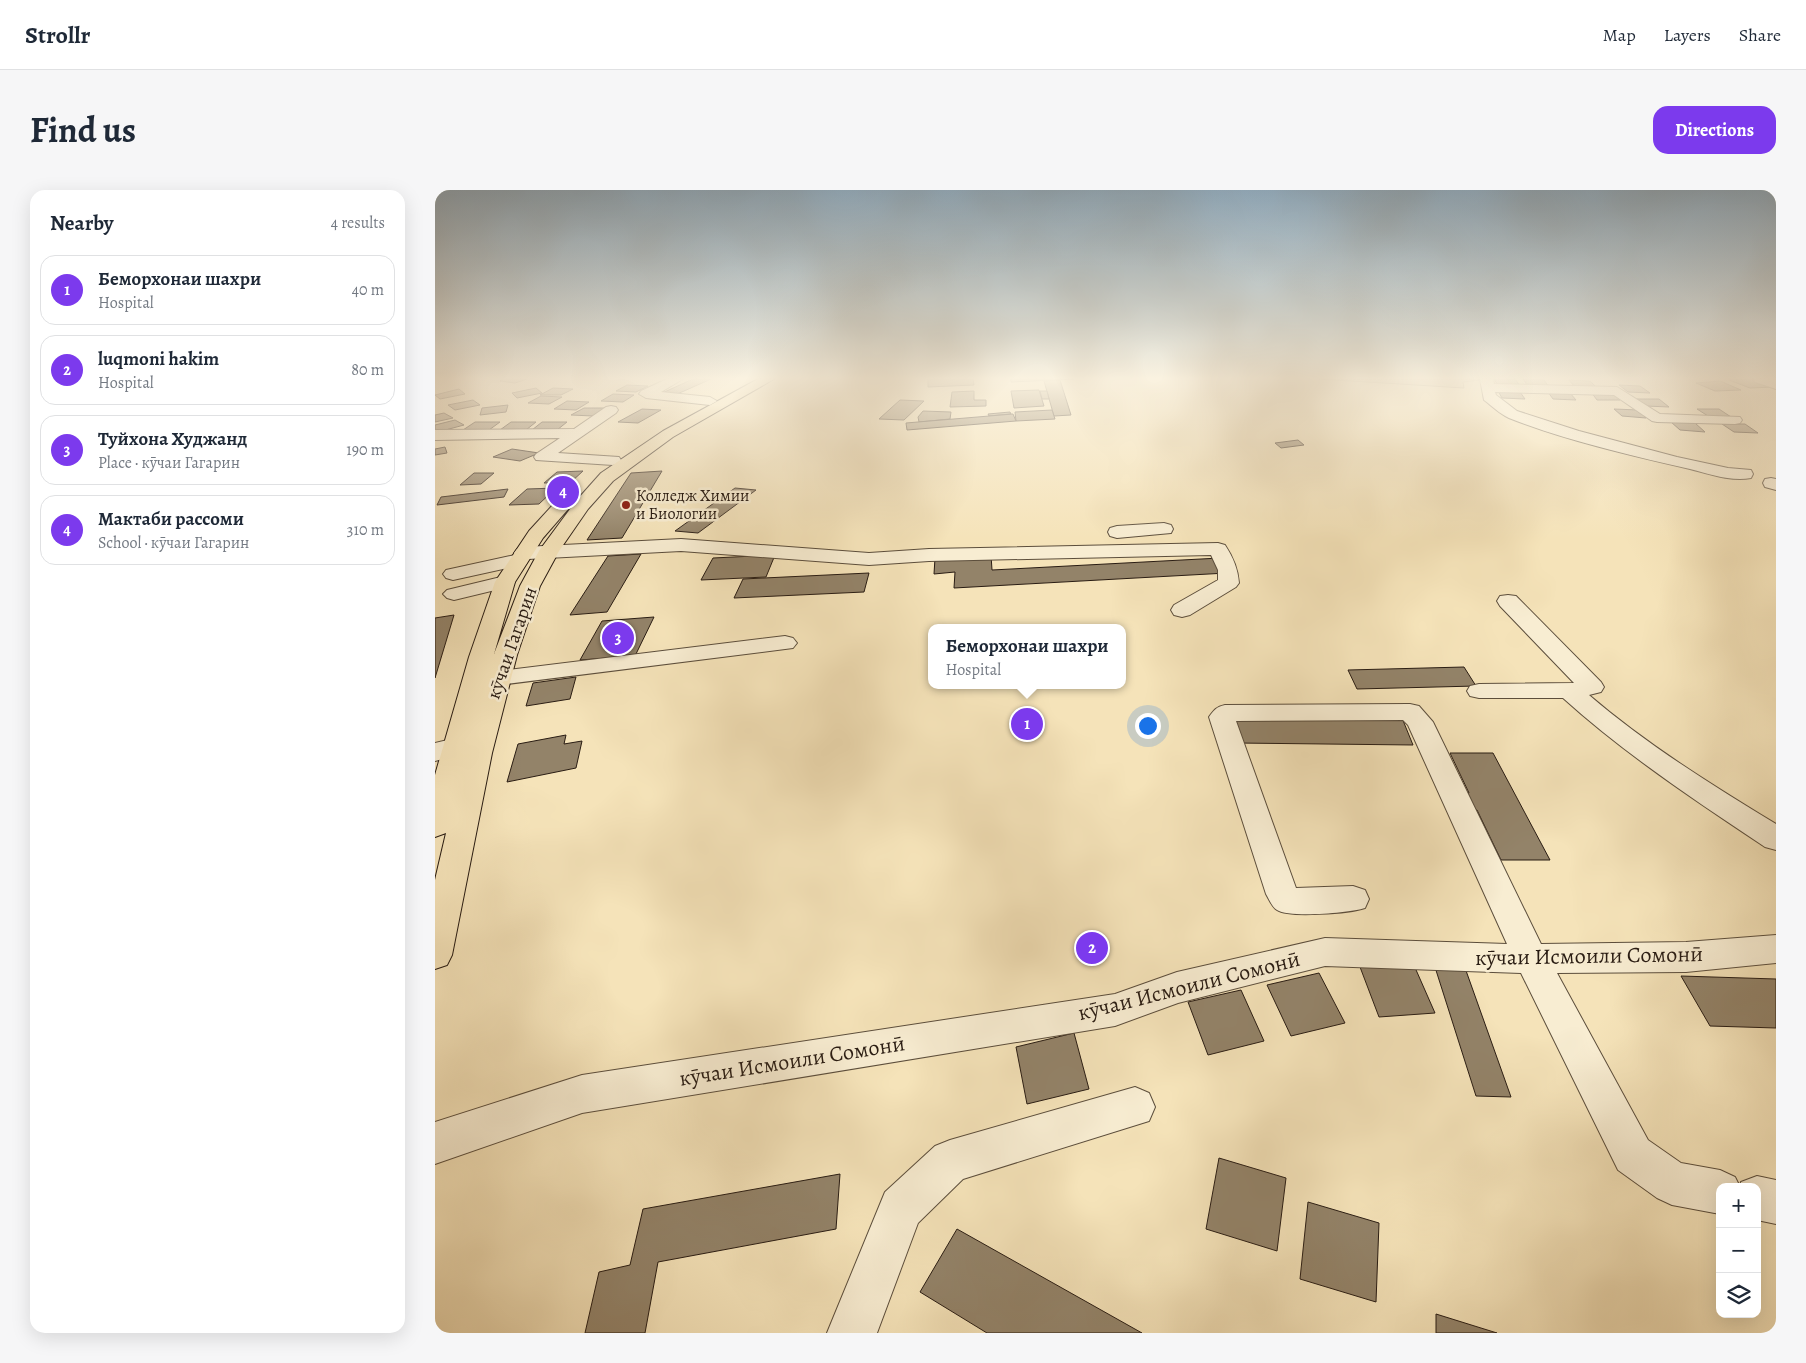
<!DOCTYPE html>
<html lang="en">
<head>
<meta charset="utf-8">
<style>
	:root { --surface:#fff; --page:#f6f6f7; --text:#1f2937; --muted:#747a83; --line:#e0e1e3; --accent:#7c3aed }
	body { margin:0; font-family:Alegreya,serif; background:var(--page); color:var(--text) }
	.controls { position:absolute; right:15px; bottom:15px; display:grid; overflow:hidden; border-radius:10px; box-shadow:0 5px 20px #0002 }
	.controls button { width:45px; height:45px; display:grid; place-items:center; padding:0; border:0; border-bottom:1px solid var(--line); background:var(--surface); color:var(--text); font:25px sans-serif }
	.you { position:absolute; left:712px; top:535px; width:18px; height:18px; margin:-12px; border:4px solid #fff; border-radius:50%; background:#1a73e8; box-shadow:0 0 0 8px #1a73e833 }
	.badge { display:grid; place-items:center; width:32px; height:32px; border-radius:50%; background:var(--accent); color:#fff; font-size:16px; font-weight:700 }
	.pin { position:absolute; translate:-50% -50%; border:2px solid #fff; box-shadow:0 1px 5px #0006 }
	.popup { position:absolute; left:493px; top:434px; width:198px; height:65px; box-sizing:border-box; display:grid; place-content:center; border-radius:10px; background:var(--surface); filter:drop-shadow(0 1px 4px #0005); font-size:16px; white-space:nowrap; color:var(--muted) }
	.popup b { font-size:19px; color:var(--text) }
	.popup::after { content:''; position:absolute; left:50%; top:100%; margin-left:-10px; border:10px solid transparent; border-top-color:var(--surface) }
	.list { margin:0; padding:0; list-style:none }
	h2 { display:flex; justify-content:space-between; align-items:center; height:65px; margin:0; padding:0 20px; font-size:21px }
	h2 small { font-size:16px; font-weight:400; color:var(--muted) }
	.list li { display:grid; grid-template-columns:32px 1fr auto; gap:15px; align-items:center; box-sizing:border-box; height:70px; margin:0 10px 10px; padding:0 10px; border:1px solid var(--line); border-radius:15px }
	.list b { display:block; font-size:19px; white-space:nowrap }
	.list p { margin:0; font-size:16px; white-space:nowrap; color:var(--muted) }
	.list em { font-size:16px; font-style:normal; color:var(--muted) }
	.icon { flex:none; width:28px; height:28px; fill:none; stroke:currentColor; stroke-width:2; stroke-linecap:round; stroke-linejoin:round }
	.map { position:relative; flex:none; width:1341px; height:1143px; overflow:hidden; border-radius:15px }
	header { display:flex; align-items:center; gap:30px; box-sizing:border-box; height:70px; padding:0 25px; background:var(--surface); border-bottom:1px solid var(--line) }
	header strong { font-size:24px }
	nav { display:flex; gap:28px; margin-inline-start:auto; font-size:18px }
	.intro { display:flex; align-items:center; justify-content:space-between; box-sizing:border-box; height:120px; padding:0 30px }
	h1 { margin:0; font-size:35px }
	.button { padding:12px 22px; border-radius:15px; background:var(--accent); color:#fff; font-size:18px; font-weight:700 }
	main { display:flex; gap:30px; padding:0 30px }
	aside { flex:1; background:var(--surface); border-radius:15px; box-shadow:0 5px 20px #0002 }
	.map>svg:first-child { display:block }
</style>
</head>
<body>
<header>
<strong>Strollr</strong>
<nav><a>Map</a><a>Layers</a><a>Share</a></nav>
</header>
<div class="intro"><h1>Find us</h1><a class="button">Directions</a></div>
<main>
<aside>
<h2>Nearby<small>4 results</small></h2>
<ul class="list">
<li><span class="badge">1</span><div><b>Беморхонаи шахри</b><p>Hospital</p></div><em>40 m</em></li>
<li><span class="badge">2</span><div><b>luqmoni hakim</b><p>Hospital</p></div><em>80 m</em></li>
<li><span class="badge">3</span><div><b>Туйхона Худжанд</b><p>Place · кӯчаи Гагарин</p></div><em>190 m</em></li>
<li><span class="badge">4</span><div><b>Мактаби рассоми</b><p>School · кӯчаи Гагарин</p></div><em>310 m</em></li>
</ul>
</aside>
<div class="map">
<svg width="1341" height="1143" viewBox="0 0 1341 1143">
	<rect width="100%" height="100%" fill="#f5e3b9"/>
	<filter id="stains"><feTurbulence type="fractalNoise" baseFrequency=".004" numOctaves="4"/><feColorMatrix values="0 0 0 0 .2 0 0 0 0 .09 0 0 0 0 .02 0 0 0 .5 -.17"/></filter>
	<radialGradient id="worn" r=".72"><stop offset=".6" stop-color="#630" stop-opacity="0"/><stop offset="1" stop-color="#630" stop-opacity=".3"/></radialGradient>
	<path fill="#d2c19d" stroke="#7e6e58" d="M884,189H1044L1045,190L1028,192L1029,198Z"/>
	<g fill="#938369" stroke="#291c13">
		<path d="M71,189H92L80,193L65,191Z"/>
		<path d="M258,189H276L240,205L225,204Z"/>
		<path d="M493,189H538L539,195L493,197Z"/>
		<path d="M576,189H639L576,192Z"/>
		<path d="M1059,189H1080L1085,196L1063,195Z"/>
		<path d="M1088,189L1109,190L1114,197L1093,196Z"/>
		<path d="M1320,189L1340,197L1315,198L1294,190Z"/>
		<path d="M625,190L636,225L619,226L609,191Z"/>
		<path d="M1134,190L1155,191L1162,198L1140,197Z"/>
		<path d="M1285,191L1306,200L1280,201L1261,193Z"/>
		<path d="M192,195L213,196L201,202L181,201Z"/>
		<path d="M1184,195L1205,196L1215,203L1193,202Z"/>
		<path d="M101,198L107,203L82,208L77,203Z"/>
		<path d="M118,198L138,199L126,205H105Z"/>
		<path d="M24,199L30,204L5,209L0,205Z"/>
		<path d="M604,200L609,216L579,218L576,201Z"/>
		<path d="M539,201V210H551V216L515,217L517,202Z"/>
		<path d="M605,201H612L614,209H607Z"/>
		<path d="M1063,201L1085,202L1090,209L1067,208Z"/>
		<path d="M1113,202L1135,203L1141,210L1118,209Z"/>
		<path d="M1156,202L1178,203L1185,210H1162Z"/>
		<path d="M178,204L199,205L188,212L166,211Z"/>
		<path d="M106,206L127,207L114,214L93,213Z"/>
		<path d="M1202,209H1224L1234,217L1211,216Z"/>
		<path d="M38,210L45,215L20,220L13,215Z"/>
		<path d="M465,210L489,211L469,230L444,229Z"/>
		<path d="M132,211L154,212L141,220L119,219Z"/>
		<path d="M73,215L71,222L45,225L47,218Z"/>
		<path d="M149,218H171L158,226L136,225Z"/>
		<path d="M207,219L226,220L203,233L183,232Z"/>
		<path d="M1179,219L1203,220L1211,228L1187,226Z"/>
		<path d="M1262,219H1284L1296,227L1273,226Z"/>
		<path d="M617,220L620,229L581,231L580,222Z"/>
		<path d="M488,221L516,222L515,229L484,232L483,227Z"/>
		<path d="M575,222L576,224L554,226L553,224Z"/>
		<path d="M9,223L18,228L0,232V225Z"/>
		<path d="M578,224L581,231L472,240L471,233Z"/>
		<path d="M20,230L29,235L3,242L0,240V235Z"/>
		<path d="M40,232H65L54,240H28Z"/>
		<path d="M76,232H101L91,240H65Z"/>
		<path d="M107,232H132L122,240H97Z"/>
		<path d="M1236,232L1260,233L1270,242L1245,240Z"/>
		<path d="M1287,234H1310L1323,243L1299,242Z"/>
		<path d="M863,250L869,255L846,258L840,253Z"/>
		<path d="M10,257L12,263L0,265V259Z"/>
		<path d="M77,259L104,263L85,271L58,267Z"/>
		<path d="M148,281L136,292L109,293L122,282Z"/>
		<path d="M227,281L187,348L152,350L196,283Z"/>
		<path d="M39,283H59L46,294L25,295Z"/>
		<path d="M121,298L104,314L74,315L92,299Z"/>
		<path d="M300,298L321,300L263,343L240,341Z"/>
		<path d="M73,299L69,307L2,315L6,307Z"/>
		<path d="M206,364L172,422L135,425L173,366Z"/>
		<path d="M340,365L331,387L266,390L278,368Z"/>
		<path d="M556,365L557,380L785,368L792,383L519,398L520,382L499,384L500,368Z"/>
		<path d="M434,383L429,402L299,408L308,389Z"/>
		<path d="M19,425L0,488V428Z"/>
		<path d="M219,427L200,466L145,470L167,431Z"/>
		<path d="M1029,477L1041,496L922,499L913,480Z"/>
		<path d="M141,487L135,509L91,516L98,493Z"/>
		<path d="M797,526L967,528L978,555L801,553Z"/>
		<path d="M131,545L129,554L147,551L141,578L72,592L83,554Z"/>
		<path d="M1015,563H1058L1115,670H1066L1042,620H1027L1019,603H1034Z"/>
		<path d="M978,773L1000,823L944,827L925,777Z"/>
		<path d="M999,774L1029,775L1076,907L1041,906Z"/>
		<path d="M884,783L910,833L856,846L832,795Z"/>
		<path d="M1246,786L1341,789V838L1275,836Z"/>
		<path d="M806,800L829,851L773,865L753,812Z"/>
		<path d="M639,843L654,899L592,914L581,857Z"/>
		<path d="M784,968L851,988L842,1061L771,1039Z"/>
		<path d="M405,984L401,1039L223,1072L210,1143H150L164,1082L195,1075L208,1019Z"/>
		<path d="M873,1012L944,1033L941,1112L865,1089Z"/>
		<path d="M522,1039L707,1143H552L485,1102Z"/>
		<path d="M1001,1124L1062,1143H1001Z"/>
	</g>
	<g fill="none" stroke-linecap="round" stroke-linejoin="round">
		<defs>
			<g id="minor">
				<path d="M232,189H248L226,202L275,207L282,211L275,215L211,208L204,204L206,201Z"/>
				<path d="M1045,189H1058L1059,194L1182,197L1225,224L1305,227L1307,230L1305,233L1300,234L1222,232L1217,231L1179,205L1060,202L1061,205L1082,221L1144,241L1242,267L1293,278L1316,280L1318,284L1316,288C1297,292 1274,284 1255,279C1198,266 1129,250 1074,228C1065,224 1057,216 1049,210Z"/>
				<path d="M1318,189H1336L1341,190V199L1320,192Z"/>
				<path d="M176,216L181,217L183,220L181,223L123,263L184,267L186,270L184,273L178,275L101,270L99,267L101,264L125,248L0,250V240L139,239L171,217Z"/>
				<path d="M1336,288L1341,289V300L1330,297L1328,293L1330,289Z"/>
				<path d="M729,333L736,335L738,339L736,343L682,348L675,346L673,342L675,338L682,336Z"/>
				<path d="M246,349L434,363L494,359L783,353L790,355C798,367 803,379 804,393L801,397L755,425L747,427L739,425L736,420L739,415L783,390V380L776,365L494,371L434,375L246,361L93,369L91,374L18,390L11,388L8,384L11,380L80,365L79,363L82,359L89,357Z"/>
				<path d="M70,386L77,388L80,392L77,396L19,410L12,408L8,404L12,400Z"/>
				<path d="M1073,405L1081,406L1166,492L1169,497L1166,502L1154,505C1211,554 1277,595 1341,634V660L1330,657C1261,611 1190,564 1128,508H1044L1035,506L1032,501L1035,496L1044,494L1139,493L1065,416L1062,411L1065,406Z"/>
				<path d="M350,446L358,448L362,453L358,458L64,495L55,493L52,488L55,483L64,481Z"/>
				<path d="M975,514L984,516L998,532L1106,754L1251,752L1341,745V773L1251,782L1122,783L1213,950L1246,973L1285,980L1300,987L1305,997L1306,992L1322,986L1341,990V1034L1322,1030V997H1285V1024L1237,1015L1222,1008L1183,980L1086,783L890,776L743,813L680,836L147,923L0,974V932L147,885L680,804L742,782L890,748L1072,754L973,535L968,530L801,531L861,698L918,696L930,700L934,709L930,718C915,723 854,728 842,720C837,717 834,709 831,704L774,527C779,520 781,517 790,515Z"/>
				<path d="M21,548L31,551L34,557L31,563L0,571V553Z"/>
				<path d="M700,897L714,903L720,917L714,931L528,989L483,1033L442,1143H392L450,1002L500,956L515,950Z"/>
			</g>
			<path id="highway" d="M323,189H339L238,247L178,291L153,319L124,361L105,396L82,465L57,563L17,765L12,775L0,779V690L11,643L0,647V585L34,467L60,392L94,341L126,306L132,305L138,306L141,310L108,348L80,392L59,464L85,396L104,361L141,311L166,283L228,241Z"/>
		</defs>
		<use href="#minor" stroke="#5c4e3c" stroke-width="2"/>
		<use href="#highway" stroke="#291c13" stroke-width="2"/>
		<use href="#minor" fill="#f8edd2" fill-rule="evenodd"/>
		<use href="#highway" fill="#f5e3b9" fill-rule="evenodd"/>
	</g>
	<linearGradient id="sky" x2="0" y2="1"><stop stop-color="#91acbf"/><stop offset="0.54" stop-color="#faf2e0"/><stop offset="1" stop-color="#faf2e0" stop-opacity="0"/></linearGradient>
	<rect width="1341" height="349" fill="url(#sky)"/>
	<circle fill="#8f2418" stroke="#f8edd2" stroke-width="2" cx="191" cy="315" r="5"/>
	<g text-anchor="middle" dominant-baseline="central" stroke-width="5" stroke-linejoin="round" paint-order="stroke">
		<g font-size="16" fill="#291c13" stroke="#f8edd2" text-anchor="start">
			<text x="201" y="306">Колледж Химии<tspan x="201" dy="18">и Биологии</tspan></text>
		</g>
		<g font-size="19" fill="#291c13" stroke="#f8edd2">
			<text transform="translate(77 453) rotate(-71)">кӯчаи Гагарин</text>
		</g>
		<g font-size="22" fill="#291c13" stroke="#f8edd2">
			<text transform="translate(1154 766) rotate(-1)">кӯчаи Исмоили Сомонӣ</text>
			<text transform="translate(754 796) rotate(-14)">кӯчаи Исмоили Сомонӣ</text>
			<text transform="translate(357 871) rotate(-9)">кӯчаи Исмоили Сомонӣ</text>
		</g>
	</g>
	<rect width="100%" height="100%" filter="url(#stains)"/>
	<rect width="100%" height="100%" fill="url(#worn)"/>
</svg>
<div class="controls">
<button>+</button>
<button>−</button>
<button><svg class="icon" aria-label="layers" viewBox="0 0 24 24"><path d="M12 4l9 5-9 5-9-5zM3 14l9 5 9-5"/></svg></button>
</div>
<div class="you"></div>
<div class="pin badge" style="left:592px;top:534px">1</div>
<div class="popup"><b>Беморхонаи шахри</b>Hospital</div>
<div class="pin badge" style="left:657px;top:758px">2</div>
<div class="pin badge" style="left:183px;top:448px">3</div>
<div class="pin badge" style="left:128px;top:302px">4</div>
</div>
</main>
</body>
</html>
